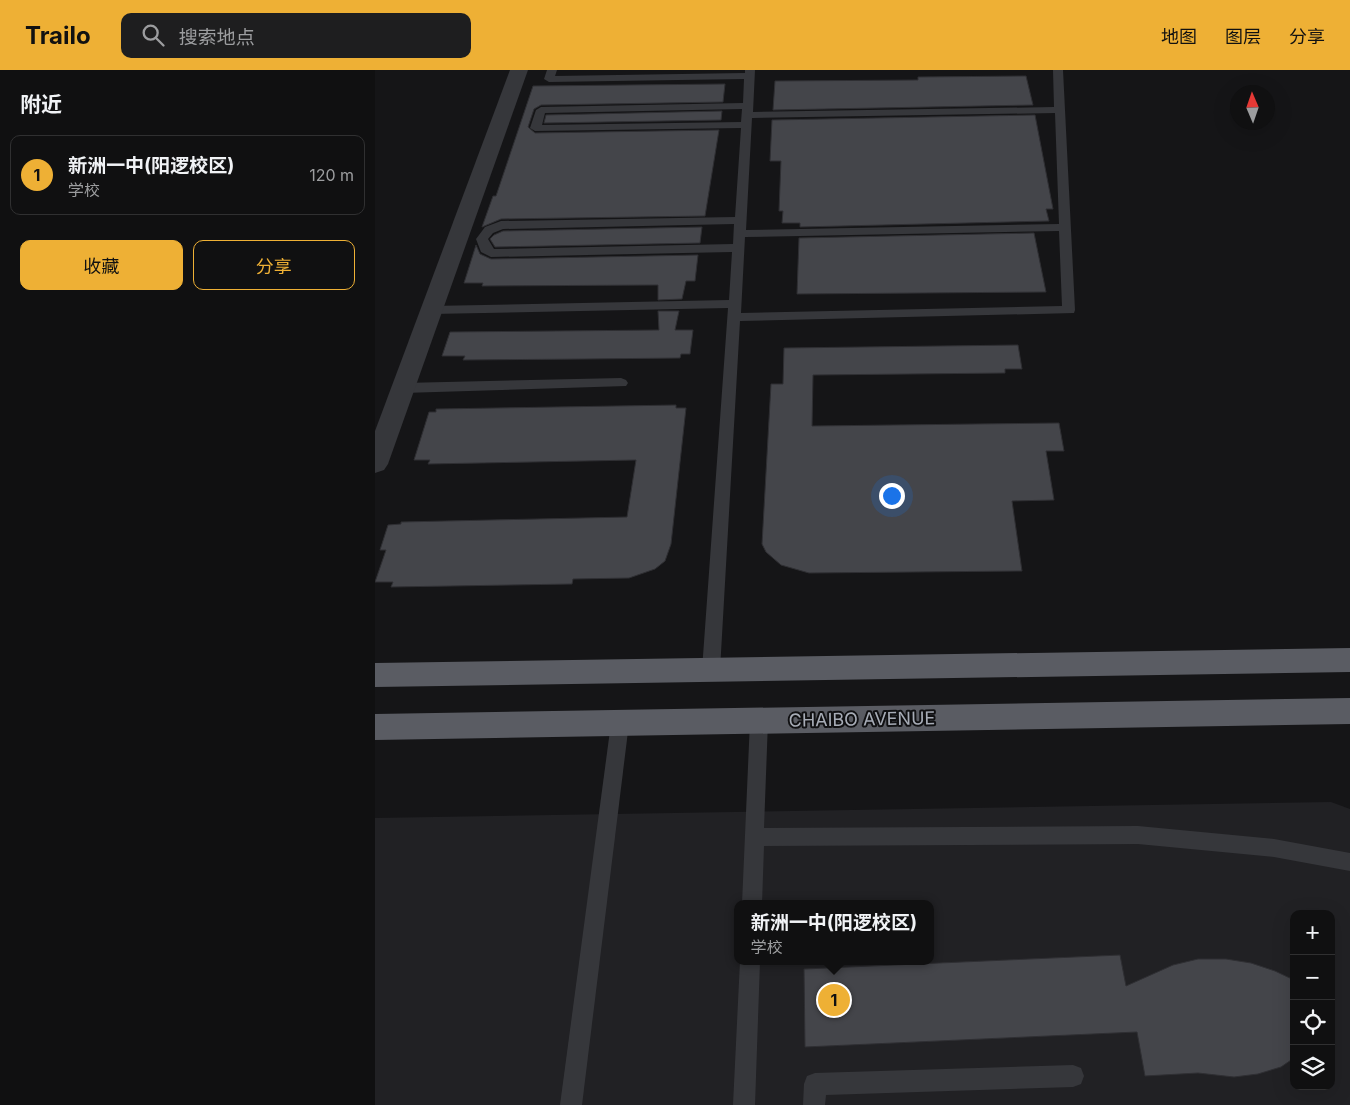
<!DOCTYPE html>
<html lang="zh">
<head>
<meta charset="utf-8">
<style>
	:root { --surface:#101011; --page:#1e1e1f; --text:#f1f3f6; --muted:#9c9d9f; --line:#303031; --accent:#eeb035 }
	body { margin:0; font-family:Inter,"Noto Sans SC",sans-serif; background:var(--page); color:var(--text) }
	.controls { position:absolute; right:15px; bottom:15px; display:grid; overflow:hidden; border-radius:10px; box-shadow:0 5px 20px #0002 }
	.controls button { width:45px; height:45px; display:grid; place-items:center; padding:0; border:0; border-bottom:1px solid var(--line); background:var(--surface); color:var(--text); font:25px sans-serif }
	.compass { position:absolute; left:855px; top:15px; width:45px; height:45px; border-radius:50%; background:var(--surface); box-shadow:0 5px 20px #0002; rotate:358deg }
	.you { position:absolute; left:516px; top:425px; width:18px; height:18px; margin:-12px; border:4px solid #fff; border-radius:50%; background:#1a73e8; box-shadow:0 0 0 8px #1a73e833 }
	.badge { display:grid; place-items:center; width:32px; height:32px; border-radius:50%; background:var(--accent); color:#111; font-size:16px; font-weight:700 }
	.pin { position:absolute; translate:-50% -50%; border:2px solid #fff; box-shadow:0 1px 5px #0006 }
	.popup { position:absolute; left:359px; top:830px; width:200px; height:65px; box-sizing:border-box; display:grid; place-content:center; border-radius:10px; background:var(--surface); filter:drop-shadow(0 1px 4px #0005); font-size:16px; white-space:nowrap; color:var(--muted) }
	.popup b { font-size:19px; color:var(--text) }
	.popup::after { content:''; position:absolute; left:50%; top:100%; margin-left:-10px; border:10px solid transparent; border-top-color:var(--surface) }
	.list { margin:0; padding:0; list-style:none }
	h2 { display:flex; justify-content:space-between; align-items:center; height:65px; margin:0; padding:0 20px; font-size:21px }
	h2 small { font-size:16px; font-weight:400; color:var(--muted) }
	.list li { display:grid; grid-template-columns:32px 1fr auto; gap:15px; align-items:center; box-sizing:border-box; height:80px; margin:0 10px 10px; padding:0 10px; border:1px solid var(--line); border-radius:10px }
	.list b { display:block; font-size:19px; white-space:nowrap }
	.list p { margin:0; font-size:16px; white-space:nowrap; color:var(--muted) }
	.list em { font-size:16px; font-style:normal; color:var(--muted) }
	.actions { display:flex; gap:10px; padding:15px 20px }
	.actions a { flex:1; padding:11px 0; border:1px solid var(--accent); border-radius:10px; text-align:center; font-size:18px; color:var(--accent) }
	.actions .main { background:var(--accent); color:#111 }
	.icon { flex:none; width:28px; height:28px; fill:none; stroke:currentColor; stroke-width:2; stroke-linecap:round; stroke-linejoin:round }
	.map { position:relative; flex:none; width:975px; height:1035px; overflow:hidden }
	header { display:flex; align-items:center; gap:30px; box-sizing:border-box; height:70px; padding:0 25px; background:var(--accent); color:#111 }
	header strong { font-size:24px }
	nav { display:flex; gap:28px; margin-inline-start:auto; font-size:18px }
	.search { width:350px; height:45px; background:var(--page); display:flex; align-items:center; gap:12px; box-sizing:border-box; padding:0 18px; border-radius:10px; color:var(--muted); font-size:19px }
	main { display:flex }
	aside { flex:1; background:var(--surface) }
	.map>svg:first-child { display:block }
</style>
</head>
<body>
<header>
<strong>Trailo</strong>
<div class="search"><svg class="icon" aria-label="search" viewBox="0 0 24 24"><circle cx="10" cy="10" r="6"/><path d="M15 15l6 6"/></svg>搜索地点</div>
<nav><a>地图</a><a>图层</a><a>分享</a></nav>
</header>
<main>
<aside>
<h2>附近<small></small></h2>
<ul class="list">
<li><span class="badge">1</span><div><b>新洲一中(阳逻校区)</b><p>学校</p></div><em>120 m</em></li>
</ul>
<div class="actions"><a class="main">收藏</a><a>分享</a></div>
</aside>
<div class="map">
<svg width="975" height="1035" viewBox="0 0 975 1035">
	<rect width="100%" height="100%" fill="#151517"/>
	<path fill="#212124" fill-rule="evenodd" d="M956,732L975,739V1035H0V748ZM363,834H555V891H363ZM919,844H956V1016H919Z"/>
	<g fill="#44454a" stroke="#2f2f33">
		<path d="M651,6L658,35L398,40L400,11L543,10V7Z"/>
		<path d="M350,14L348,32L166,35L159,39L153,57L160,63L344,60L330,146L126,149L107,157L118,126H121L158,16Z"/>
		<path d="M347,41L346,50L169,53L171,45Z"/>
		<path d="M660,45L678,139H671L674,151L425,157V153H407L408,141H404L406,91H395L397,50Z"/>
		<path d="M327,157L325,173L120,177L115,169L119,165L128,161Z"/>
		<path d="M659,163L671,222L422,224L424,168Z"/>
		<path d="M101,175L105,184L116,189L323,185L320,211H311L307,229L283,230V215L107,216L108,213H89Z"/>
		<path d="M283,241H304L300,260H318L315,284H306L305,288L210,289L88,290L90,286H67L75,262L284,260Z"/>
		<path d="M643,275L647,299H630V303L438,305L437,356L684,353L689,381H671L679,430L637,431L647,501L434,503L406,495L391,482L387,474L396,314H408L409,278Z"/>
		<path d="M301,335V338H311L296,474L290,491L280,499L254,508L198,509L197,514L16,517L18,512H0L11,480H5L13,455L26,454V452L252,447L261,390L53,394L55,390H39L54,342H61V339Z"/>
		<path d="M745,885L751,916L798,895L823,889H851L876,893L900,901L919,910V988L906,997L883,1004L859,1007L823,1003L770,1006L762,962L430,977L429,899Z"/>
	</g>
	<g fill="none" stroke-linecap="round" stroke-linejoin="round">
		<g fill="#36373b" fill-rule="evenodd">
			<path d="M172,0H182L180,6L370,3V0H380L378,42L679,37L678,0H688L700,240L699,243L365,251L345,600L342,605L336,607L330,605L327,600L353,238L56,244L50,240L56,236L354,230L357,182L116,187L106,182L101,169L110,157L126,151L360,147L366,58L160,61L155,58L161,40L166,37L368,33L369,9L174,12L169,9ZM367,39L366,52L167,55L170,43ZM680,43L684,154L371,160L377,48ZM359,154L358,174L119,179L113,169L118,163L128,159ZM684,161L687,236L366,243L370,167Z"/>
			<path d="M246,308L251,310L253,313L251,316L28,323L21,318L28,313Z"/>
			<path d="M384,643L390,646L393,651L389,758L763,756L899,769L975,783V801L899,787L763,774L389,776L387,834H367L375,651L378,646Z"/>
			<path d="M245,645L251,648L254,653L207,1035H185L236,653L239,648Z"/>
			<path d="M365,891H385L380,1035H358Z"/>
			<path d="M698,995L706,998L709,1006L706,1014L698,1017L451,1025L450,1035H428L429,1014L432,1006L440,1003Z"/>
		</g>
		<path fill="#36373b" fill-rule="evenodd" d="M135,0H153L13,394L9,400L0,403V361Z"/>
		<g fill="#5a5c63" fill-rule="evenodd">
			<path d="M975,578V602L0,617V593Z"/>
			<path d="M975,628V654L0,670V644Z"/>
		</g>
	</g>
	<g text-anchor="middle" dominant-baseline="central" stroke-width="4" stroke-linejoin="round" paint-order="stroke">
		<g font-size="18" fill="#a7acb6" stroke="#101012">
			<text transform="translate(487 649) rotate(-1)">CHAIBO AVENUE</text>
		</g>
	</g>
</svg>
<div class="controls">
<button>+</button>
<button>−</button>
<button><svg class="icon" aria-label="locate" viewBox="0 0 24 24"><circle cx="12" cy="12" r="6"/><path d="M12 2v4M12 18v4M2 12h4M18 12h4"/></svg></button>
<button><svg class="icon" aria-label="layers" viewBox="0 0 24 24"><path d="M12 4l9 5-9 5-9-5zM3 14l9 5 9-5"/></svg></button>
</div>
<svg class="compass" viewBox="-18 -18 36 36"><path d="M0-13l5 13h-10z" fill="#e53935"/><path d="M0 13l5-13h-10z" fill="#9c9d9f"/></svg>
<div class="you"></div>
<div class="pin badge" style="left:459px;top:930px">1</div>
<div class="popup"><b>新洲一中(阳逻校区)</b>学校</div>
</div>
</main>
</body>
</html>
